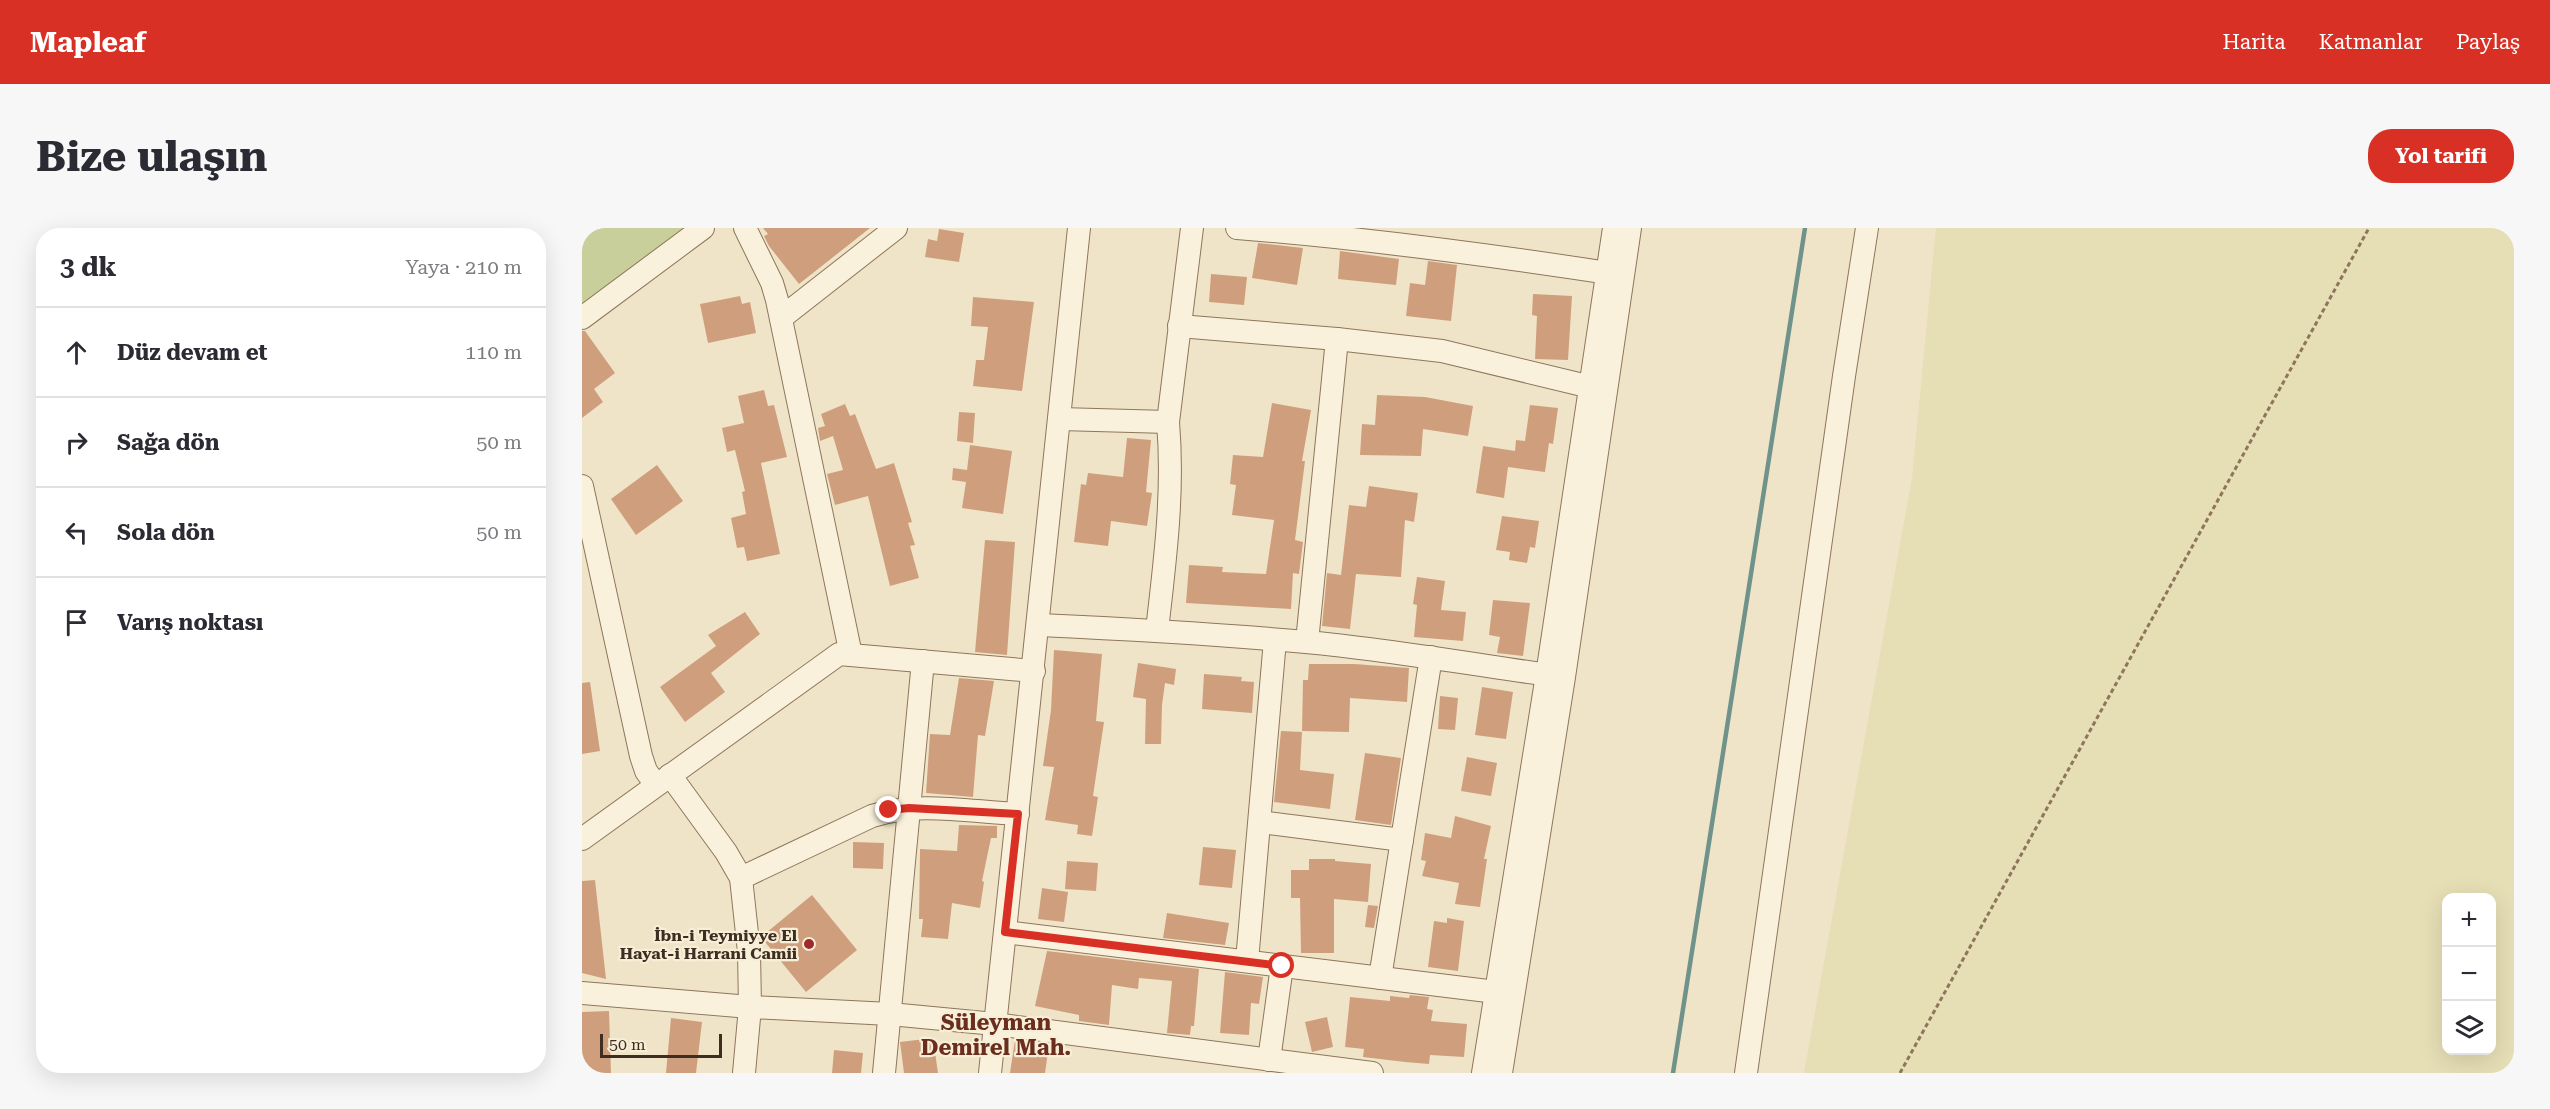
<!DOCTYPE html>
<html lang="tr">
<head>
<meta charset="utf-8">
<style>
	:root { --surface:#fff; --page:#f7f7f7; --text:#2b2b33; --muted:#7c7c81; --line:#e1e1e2; --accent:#d93025 }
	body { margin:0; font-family:"Roboto Serif",serif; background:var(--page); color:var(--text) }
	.controls { position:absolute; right:18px; bottom:18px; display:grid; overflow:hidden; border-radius:12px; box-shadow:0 6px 24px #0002 }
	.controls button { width:54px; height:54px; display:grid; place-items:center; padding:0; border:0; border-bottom:2px solid var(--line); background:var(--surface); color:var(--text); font:30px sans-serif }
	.scale { position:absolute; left:18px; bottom:15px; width:122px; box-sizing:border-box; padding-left:6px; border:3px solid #3d2e20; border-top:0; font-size:16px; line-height:21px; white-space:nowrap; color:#3d2e20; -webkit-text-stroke:4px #f7eed8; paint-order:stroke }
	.stop { position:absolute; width:18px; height:18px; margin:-14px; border:4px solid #d93025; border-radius:50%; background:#fff }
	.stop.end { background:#d93025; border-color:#fff; box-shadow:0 2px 6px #0008 }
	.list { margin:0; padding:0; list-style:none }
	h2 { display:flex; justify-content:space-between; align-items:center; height:78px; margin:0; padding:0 24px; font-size:26px }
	h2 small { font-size:20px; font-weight:400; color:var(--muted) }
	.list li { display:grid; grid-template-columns:39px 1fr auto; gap:18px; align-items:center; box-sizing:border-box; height:90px; padding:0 24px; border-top:2px solid var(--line) }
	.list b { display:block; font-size:22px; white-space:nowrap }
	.list em { font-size:20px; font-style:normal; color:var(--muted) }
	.icon { flex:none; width:33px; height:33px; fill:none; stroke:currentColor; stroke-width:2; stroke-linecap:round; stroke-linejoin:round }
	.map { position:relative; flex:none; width:1932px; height:845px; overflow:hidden; border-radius:24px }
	header { display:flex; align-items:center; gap:36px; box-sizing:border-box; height:84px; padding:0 30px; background:var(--accent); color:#fff }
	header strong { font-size:28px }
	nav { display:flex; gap:33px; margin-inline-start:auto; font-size:21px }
	.intro { display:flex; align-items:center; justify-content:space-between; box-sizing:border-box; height:144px; padding:0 36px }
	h1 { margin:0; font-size:42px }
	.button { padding:15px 27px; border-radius:24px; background:var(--accent); color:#fff; font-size:21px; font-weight:700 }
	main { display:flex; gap:36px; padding:0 36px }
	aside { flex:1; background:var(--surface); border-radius:24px; box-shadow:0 6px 24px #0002 }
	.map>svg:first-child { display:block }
</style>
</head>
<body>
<header>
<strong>Mapleaf</strong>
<nav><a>Harita</a><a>Katmanlar</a><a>Paylaş</a></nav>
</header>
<div class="intro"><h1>Bize ulaşın</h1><a class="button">Yol tarifi</a></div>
<main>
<aside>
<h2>3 dk<small>Yaya · 210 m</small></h2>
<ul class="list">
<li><svg class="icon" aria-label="ahead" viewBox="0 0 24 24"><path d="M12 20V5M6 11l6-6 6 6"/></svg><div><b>Düz devam et</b></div><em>110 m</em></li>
<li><svg class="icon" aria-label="right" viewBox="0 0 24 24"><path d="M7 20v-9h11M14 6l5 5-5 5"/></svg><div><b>Sağa dön</b></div><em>50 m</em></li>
<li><svg class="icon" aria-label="left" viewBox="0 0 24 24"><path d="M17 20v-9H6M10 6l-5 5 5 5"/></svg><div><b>Sola dön</b></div><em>50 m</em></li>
<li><svg class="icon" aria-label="arrive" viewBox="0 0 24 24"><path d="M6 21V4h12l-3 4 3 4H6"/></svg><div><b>Varış noktası</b></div></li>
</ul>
</aside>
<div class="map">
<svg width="1932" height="845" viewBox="0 0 1932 845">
	<rect width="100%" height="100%" fill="#f0e4c8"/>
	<path fill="#e6deb5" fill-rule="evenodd" d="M1354,0H1932V845H1222L1330,250ZM1864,670H1910V822H1864Z"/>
	<path fill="#c9cf9b" d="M0,0H121L0,90Z"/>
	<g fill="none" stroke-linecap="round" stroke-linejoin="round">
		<path stroke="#6f938a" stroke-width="4.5" d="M1091,845L1223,0"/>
	</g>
	<g fill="#cf9f7d">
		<path d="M181,0H288L217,56L187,18L182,8L186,6Z"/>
		<path d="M357,1L382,5L377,34L343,29L346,11L355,13Z"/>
		<path d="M676,15L721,20L715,57L670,50Z"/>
		<path d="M758,23L817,31L814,57L756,51Z"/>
		<path d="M846,33L875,37L869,93L824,88L828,55L843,57Z"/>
		<path d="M629,46L665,49L662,77L627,74Z"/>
		<path d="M951,66L990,68L986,132L953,131L955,88L950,87Z"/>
		<path d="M158,68L160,76L168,74L174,105L126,115L118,76Z"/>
		<path d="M391,69L452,74L440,163L391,158L394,132H402L406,99L389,98Z"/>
		<path d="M0,103H3L33,145L12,161L21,174L0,190Z"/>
		<path d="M182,162L186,178L192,177L205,229L179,235L198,326L165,333L162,319L155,320L149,290L164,286L160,264L163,263L153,222L145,224L140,200L162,195L156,168Z"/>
		<path d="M795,167L843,169L891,178L886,208L841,201L839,228L778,227L780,196L793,197Z"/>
		<path d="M690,175L729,182L720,233H723L713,312L721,314L717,346L711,345L709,381L604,375L607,337L641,339L640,344L684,346L692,292L650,287L654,257L648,256L651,227L681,229Z"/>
		<path d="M263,176L268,188L273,186L294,241L312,235L330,294L326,295L333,317L328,318L337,350L308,358L286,268L253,277L245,246L261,242L251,208L238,213L236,200L243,198L239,186Z"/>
		<path d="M948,177L976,180L971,216L967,215L963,244L926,239L922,270L894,265L901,218L933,223L934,212L943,213Z"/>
		<path d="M377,184L393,185L391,215L375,213Z"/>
		<path d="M545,210L569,212L564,264L570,265L565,298L529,293L526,318L492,314L499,256L504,257L506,245L541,249Z"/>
		<path d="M388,217L430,223L421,286L380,280L384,254L370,252L371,240L385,242Z"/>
		<path d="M75,237L101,273L54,307L29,271Z"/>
		<path d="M787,258L836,265L832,294L823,292L819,349L774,346L768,401L740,398L745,345L759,347L767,277L784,279Z"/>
		<path d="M920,288L957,293L953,320L948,319L945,335L927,332L928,324L914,322Z"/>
		<path d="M403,312L433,314L425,427L393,424Z"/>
		<path d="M835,349L863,353L859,382L884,384L881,413L832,409L835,377L831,376Z"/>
		<path d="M911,372L948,375L941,428L915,425L918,409L907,407Z"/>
		<path d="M163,384L178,406L129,445L143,464L103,494L78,459L134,418L126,407Z"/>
		<path d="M472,422L520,426L514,493L522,494L511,568L516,569L510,608L495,606L496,597L463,592L472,539L461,538L469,482Z"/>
		<path d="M556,435L594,441L592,457L583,455L580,477L579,516H563L564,471L551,469Z"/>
		<path d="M727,436H772L827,440L825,474L768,470L767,504L720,503L721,452H726Z"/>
		<path d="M622,446L660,449L659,453L672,454L670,485L620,481Z"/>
		<path d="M377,450L412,453L403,508L396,507L391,569L344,565L348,506L368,507Z"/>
		<path d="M8,454L18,523L0,526V455Z"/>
		<path d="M900,459L931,464L924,511L893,507Z"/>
		<path d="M858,468L876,470L873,502L856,501Z"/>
		<path d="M699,503L720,504L718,542L752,546L748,581L692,574Z"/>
		<path d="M783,525L819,530L809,597L773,592Z"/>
		<path d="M885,529L915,535L909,568L879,563Z"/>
		<path d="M873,588L909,598L902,631H905L898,679L873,676L877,655L840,648L844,633L839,632L843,605L869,610Z"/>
		<path d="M377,597L415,598V610H409L400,653L402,654L398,680L370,675L366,711L339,709L341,691H337L338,621L375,623Z"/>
		<path d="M271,614L302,615L301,641L271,640Z"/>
		<path d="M621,619L654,622L650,660L617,657Z"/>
		<path d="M727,631H753V633L789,636L786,674L752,671V725H719L718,670H709V642H727Z"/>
		<path d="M485,633L516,635L514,663L483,661Z"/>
		<path d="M13,652L24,751L0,745V653Z"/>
		<path d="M460,660L486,664L482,694L456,691Z"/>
		<path d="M230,667L275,722L224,764L179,709Z"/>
		<path d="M786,677L796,678L792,700L783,699Z"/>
		<path d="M585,685L647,695L643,717L581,710Z"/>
		<path d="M865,690L882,693L876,743L846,739L852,693L865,695Z"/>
		<path d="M465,723L617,741L612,798H609L608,807L585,805L590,753L557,750L556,761L530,757L527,797L497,793V787L453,778Z"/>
		<path d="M643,744L681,749L677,776L669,775L667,807L638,805Z"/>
		<path d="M828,767L847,769L845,781L851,782L849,793L885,796L882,829L848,827L847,836L823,834L781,829L782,821L763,819L768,769L808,773V768L827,770Z"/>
		<path d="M27,783L29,845H0V784Z"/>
		<path d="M745,789L751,819L730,824L723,794Z"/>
		<path d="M89,790L120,794L114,845H84Z"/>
		<path d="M351,810L356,845H322L318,814Z"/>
		<path d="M433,812L467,817L463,845H428Z"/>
		<path d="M252,822L281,825L279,845H250Z"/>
	</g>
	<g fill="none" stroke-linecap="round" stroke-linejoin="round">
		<defs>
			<g id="minor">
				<path d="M163,0L190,55L195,72L269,427"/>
				<path d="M655,0C780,10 902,26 1026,45"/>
				<path d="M0,90L121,0"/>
				<path d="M199,90L314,0"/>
				<path d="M597,98L755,111L860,123L1009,159"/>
				<path d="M478,191L586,194"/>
				<path d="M0,258L59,528L64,543L74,557"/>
				<path d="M457,397C546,401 635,406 724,414C810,422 895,437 980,449"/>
				<path d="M575,402C583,333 592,264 586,194L610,0"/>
				<path d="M725,414L755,111"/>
				<path d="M88,547L144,624L159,650L167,724L168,779L162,845"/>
				<path d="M678,594L820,612"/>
				<path d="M0,611L257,426L452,443"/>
				<path d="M159,650L290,588C336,573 388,584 436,586"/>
				<path d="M423,704L914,764"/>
				<path d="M665,733L693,412"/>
				<path d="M798,750L849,429"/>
				<path d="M0,765L168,779L308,786L413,796L790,845"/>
				<path d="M687,832L700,738"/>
				<path d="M302,845L341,433"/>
				<path d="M408,845L497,0"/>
				<path d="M901,845L965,447L1032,0"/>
				<path d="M919,845L982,449L1048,0"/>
				<path d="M1164,845L1262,148L1285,0"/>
			</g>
		</defs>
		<use href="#minor" stroke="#8d765c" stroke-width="24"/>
		<path stroke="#8d765c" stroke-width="3" stroke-dasharray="4.5 3" stroke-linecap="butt" d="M1318,845L1787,0"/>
		<use href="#minor" stroke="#faf1dc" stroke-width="22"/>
	</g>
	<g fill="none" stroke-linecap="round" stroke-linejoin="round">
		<path stroke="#d93025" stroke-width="8" d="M307,582L327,580L436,586L423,704L700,738"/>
	</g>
	<circle fill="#9e2a2b" stroke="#f7eed8" stroke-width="2" cx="227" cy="716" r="6"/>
	<g text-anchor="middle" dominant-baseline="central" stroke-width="4.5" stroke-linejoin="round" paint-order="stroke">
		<g font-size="16" font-weight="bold" fill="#3d2e20" stroke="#f7eed8" text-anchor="end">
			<text x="215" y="707">İbn-i Teymiyye El<tspan x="215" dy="18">Hayat-i Harrani Camii</tspan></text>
		</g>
		<g font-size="22" font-weight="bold" fill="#6b2e1e" stroke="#f7eed8">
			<text x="414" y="794">Süleyman<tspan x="414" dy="25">Demirel Mah.</tspan></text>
		</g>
	</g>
</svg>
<div class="controls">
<button>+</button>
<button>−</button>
<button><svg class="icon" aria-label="layers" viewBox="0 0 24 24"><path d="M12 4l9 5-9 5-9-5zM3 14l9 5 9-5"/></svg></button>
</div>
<div class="scale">50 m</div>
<div class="stop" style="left:700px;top:738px"></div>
<div class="stop end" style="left:307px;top:582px"></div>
</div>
</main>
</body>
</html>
